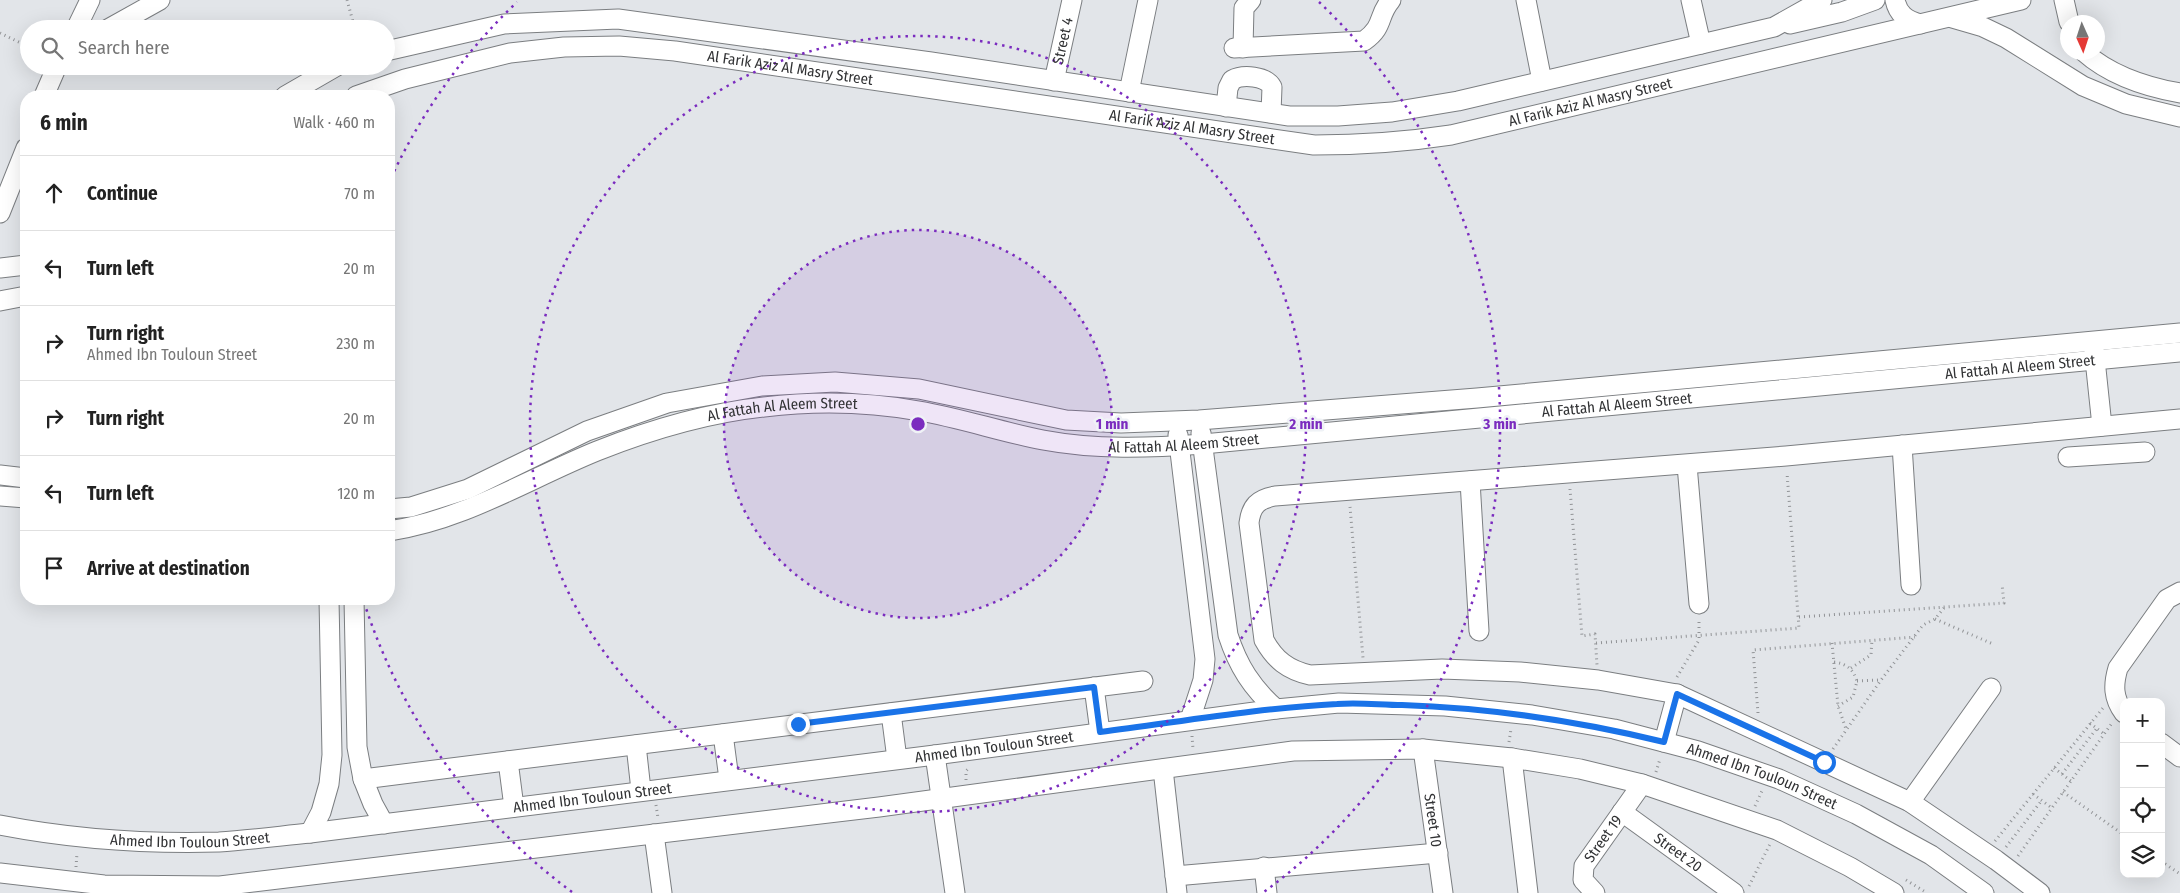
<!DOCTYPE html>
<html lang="en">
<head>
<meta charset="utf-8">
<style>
	:root { --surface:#fff; --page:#f6f6f6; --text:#222; --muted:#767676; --line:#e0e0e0 }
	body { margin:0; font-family:"Fira Sans Condensed",sans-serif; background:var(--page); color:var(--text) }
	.controls { position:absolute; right:15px; bottom:15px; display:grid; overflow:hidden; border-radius:10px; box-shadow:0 5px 20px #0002 }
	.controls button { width:45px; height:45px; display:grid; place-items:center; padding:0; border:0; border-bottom:1px solid var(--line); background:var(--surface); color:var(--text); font:25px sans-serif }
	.compass { position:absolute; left:2060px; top:15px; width:45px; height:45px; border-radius:50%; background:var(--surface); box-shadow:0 5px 20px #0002; rotate:177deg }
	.stop { position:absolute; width:15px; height:15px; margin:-11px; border:4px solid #1a73e8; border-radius:50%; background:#fff }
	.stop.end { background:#1a73e8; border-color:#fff; box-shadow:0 1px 5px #0008 }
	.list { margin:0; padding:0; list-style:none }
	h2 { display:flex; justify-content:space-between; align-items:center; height:65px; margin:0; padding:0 20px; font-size:21px }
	h2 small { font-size:16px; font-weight:400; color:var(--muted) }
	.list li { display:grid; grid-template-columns:32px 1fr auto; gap:15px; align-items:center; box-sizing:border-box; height:75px; padding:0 20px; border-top:1px solid var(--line) }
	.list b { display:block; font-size:19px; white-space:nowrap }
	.list p { margin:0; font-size:16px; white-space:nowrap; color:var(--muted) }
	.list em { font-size:16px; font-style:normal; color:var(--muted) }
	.icon { flex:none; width:28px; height:28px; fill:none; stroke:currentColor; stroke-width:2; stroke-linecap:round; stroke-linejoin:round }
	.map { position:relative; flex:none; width:2180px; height:893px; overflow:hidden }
	.search { position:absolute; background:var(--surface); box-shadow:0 5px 20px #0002; left:20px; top:20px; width:375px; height:55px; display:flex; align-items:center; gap:12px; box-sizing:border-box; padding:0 18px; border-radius:28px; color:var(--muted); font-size:19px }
	.panel { position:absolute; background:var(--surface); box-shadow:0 5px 20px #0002; left:20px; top:90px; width:375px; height:515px; border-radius:20px }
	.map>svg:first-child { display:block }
</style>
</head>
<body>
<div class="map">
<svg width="2180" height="893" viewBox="0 0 2180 893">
	<rect width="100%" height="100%" fill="#e2e5e9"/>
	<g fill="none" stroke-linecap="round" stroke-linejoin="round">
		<defs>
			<g id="minor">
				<path d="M1526,0L1542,81"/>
				<path d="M1691,0L1701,44"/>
				<path d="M1895,0C1898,14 1906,20 1920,24"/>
				<path d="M2064,0L2069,22"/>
				<path d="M1952,18L1983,27L2006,38L2083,86L2126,104L2180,117"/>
				<path d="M1790,24L1842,12L1875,0"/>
				<path d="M76,29L90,0"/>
				<path d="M108,29L160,0"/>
				<path d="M1234,48L1364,41C1385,26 1377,16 1391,0"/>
				<path d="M1243,48L1244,8L1251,0"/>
				<path d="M386,51L504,24L618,19L931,62L1289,116H1338L1392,112L1458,101L1774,27L1822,0"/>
				<path d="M2084,52C2111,76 2146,87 2180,93"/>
				<path id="s1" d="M1054,81L1072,0"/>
				<path d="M1129,92L1148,0"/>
				<path d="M44,96L57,66"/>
				<path d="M285,96L337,66"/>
				<path id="s2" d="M356,96L405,79L510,53L564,47L619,46L675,51L1314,145C1360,145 1405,142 1451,135L2021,0"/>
				<path d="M1226,107L1228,88L1232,80C1243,74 1266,76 1272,87L1271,113"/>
				<path d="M0,213L26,148"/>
				<path d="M0,268L26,265"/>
				<path d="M0,301L26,296"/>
				<path d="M2094,350L2102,426"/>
				<path d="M1201,433L1228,635C1238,666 1252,688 1276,709"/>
				<path d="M1178,435L1205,659L1203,680L1190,720"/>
				<path d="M1902,445L1911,585"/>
				<path d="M2068,457L2145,452"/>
				<path d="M1687,465L1699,604"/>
				<path d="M0,475L26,478"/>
				<path d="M1470,481L1479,631"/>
				<path d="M0,496L26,498"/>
				<path d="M389,509L411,507L468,489L587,431L667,403L762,386L835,382L919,389L1066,420L1121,423L1199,420L1477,398L2180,333"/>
				<path id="s3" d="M389,531C464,520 528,479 597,451C650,430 707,413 764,407C814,401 869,402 919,411C961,418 1001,432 1043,440C1096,450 1149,448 1203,444L2180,352"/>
				<path d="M354,599L357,747L363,779L373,804L384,824"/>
				<path d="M1094,687L1100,732"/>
				<path d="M891,713L897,759"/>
				<path d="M2124,713C2113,698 2113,685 2118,668L2167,599L2180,592"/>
				<path d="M723,734L729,779"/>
				<path d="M1664,742L1677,694"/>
				<path d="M2161,743L2180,757"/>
				<path d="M636,745L641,790"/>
				<path id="s4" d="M1423,749L1443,893"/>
				<path d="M935,755L955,893"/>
				<path d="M1512,758L1528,893"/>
				<path d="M508,761L514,807"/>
				<path d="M1163,769L1177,893"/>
				<path d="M363,779L1143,681"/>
				<path d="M1910,802L1991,688"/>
				<path id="s5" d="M1622,812L1734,893"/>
				<path id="s6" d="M0,825C72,839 146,844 219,842C249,840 280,836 310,833L935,755L1276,709L1339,703L1445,706L1532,715L1614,729L1698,751L1779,779L1856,814L1931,855L1984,893"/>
				<path d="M310,833L321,812L329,784L332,755L329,599"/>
				<path d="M654,834L662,893"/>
				<path d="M1264,867L1267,893"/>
				<path d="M0,873L104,885L220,886L879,807L1293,751L1423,749L1512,758L1580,769L1642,784L1777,830L1850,867L1894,893"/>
				<path d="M1175,876L1438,853"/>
				<path id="s7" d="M1595,893L1583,880L1584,866L1642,784"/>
				<path d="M2040,893L1996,860L1910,802L1677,694L1598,680L1520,672L1442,669L1310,675C1288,670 1275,660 1264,640L1249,523C1251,506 1258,499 1275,496L1786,456L2180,419"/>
			</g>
		</defs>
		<use href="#minor" stroke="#7b7e81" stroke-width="21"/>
		<g stroke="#919396" stroke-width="3" stroke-dasharray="1 4" stroke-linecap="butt">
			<path d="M347,0L355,29"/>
			<path d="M0,33L29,47"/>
			<path d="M1570,489L1582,636L1595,634L1597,665"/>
			<path d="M1350,507L1363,658"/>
			<path d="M1799,617L2004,603L2002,584"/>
			<path d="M1935,619L1993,644"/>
			<path d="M1596,643L1799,628L1787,473"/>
			<path d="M1832,643L1838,706L1846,729"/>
			<path d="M1834,662C1847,664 1853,669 1857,681L1853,697L1838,706"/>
			<path d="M1851,668L1871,655L1872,639"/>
			<path d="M1677,677L1699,640V619"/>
			<path d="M1857,681L1880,680"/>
			<path d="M1758,713L1753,650L1915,637"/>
			<path d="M2090,723L2104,734"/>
			<path d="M1192,736L1193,749"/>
			<path d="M1509,742L1511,729"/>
			<path d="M1833,749L1881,680L1923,625L1935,619L1944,608"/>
			<path d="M2054,768L2071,781"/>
			<path d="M1656,772L1660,759"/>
			<path d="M2062,774L2097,728"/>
			<path d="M966,780V771L969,768"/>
			<path d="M2063,792L2124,835"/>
			<path d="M2033,794L2052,808"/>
			<path d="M656,805L658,818"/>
			<path d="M1755,806L1762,791"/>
			<path d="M1995,841L2103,708"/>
			<path d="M2006,847L2042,800"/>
			<path d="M2018,856L2112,723"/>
			<path d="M2161,861L2180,874"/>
			<path d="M76,867L77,853"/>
			<path d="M1906,880L1927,893"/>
			<path d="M1749,886L1770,844"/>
		</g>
		<use href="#minor" stroke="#fff" stroke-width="19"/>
	</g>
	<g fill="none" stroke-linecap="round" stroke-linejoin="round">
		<path stroke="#1a73e8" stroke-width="6" d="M798,724L1094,687L1100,732C1179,722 1258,708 1337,704C1359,702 1381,705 1402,705C1491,708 1578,721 1664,742L1677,694L1824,762"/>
	</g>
	<circle cx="918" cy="424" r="194" fill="#7b2cbf" fill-opacity=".12"/>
	<g fill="none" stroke="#7b2cbf" stroke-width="2.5" stroke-dasharray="2.5 5">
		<circle cx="918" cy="424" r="194"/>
		<circle cx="918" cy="424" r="388"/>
		<path d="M572 892A582 582 0 0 1 363 599M391 178A582 582 0 0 1 517 2M1319 2A582 582 0 0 1 1264 892"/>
	</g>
	<g text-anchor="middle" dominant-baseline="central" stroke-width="5" stroke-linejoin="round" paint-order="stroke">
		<g font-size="15" fill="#313234" stroke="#eff2f6">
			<text stroke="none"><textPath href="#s1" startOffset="41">Street 4</textPath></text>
			<text stroke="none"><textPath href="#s2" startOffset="442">Al Farik Aziz Al Masry Street</textPath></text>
			<text stroke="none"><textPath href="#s2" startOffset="1252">Al Farik Aziz Al Masry Street</textPath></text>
			<text stroke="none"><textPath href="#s2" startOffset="848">Al Farik Aziz Al Masry Street</textPath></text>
			<text stroke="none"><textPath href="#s3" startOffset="1661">Al Fattah Al Aleem Street</textPath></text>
			<text stroke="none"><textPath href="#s3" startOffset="1256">Al Fattah Al Aleem Street</textPath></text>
			<text stroke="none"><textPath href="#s3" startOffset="415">Al Fattah Al Aleem Street</textPath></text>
			<text stroke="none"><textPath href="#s3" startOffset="821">Al Fattah Al Aleem Street</textPath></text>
			<text stroke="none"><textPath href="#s6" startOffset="1001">Ahmed Ibn Touloun Street</textPath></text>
			<text stroke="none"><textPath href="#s6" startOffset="1781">Ahmed Ibn Touloun Street</textPath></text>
			<text stroke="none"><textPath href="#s6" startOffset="596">Ahmed Ibn Touloun Street</textPath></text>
			<text stroke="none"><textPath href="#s4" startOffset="72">Street 10</textPath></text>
			<text stroke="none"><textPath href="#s6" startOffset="191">Ahmed Ibn Touloun Street</textPath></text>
			<text stroke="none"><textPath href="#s7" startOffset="65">Street 19</textPath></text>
			<text stroke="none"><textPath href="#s5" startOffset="69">Street 20</textPath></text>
		</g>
	</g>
	<circle cx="918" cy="424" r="8" fill="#7b2cbf" stroke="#eff2f6" stroke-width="2.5"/>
	<g font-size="15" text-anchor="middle" font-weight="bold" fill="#7b2cbf" stroke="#eff2f6" stroke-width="5" stroke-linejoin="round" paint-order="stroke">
		<text x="1112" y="429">1 min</text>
		<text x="1306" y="429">2 min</text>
		<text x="1500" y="429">3 min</text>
	</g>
</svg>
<div class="controls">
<button>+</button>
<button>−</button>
<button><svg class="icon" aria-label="locate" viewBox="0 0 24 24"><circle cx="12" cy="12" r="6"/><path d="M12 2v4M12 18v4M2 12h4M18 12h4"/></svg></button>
<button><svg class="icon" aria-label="layers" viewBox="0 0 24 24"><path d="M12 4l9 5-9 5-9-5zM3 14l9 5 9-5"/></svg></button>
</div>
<svg class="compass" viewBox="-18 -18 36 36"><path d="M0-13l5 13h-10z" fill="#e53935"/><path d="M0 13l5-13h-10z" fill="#767676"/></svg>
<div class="stop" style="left:1824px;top:762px"></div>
<div class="stop end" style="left:798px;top:724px"></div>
<div class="search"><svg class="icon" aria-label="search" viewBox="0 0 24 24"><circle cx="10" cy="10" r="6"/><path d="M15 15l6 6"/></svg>Search here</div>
<section class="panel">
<h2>6 min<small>Walk · 460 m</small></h2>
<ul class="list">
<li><svg class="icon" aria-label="ahead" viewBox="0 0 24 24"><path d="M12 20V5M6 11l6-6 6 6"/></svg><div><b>Continue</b></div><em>70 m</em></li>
<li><svg class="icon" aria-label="left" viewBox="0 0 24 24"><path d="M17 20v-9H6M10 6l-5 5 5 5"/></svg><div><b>Turn left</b></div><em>20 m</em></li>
<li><svg class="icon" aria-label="right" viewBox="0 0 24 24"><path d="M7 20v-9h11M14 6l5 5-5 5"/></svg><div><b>Turn right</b><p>Ahmed Ibn Touloun Street</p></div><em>230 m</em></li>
<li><svg class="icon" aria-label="right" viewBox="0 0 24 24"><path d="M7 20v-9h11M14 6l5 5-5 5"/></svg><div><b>Turn right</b></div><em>20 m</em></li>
<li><svg class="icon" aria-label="left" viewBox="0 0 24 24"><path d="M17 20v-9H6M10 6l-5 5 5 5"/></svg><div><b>Turn left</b></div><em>120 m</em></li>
<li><svg class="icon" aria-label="arrive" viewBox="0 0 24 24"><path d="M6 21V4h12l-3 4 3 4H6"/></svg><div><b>Arrive at destination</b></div></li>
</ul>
</section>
</div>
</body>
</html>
